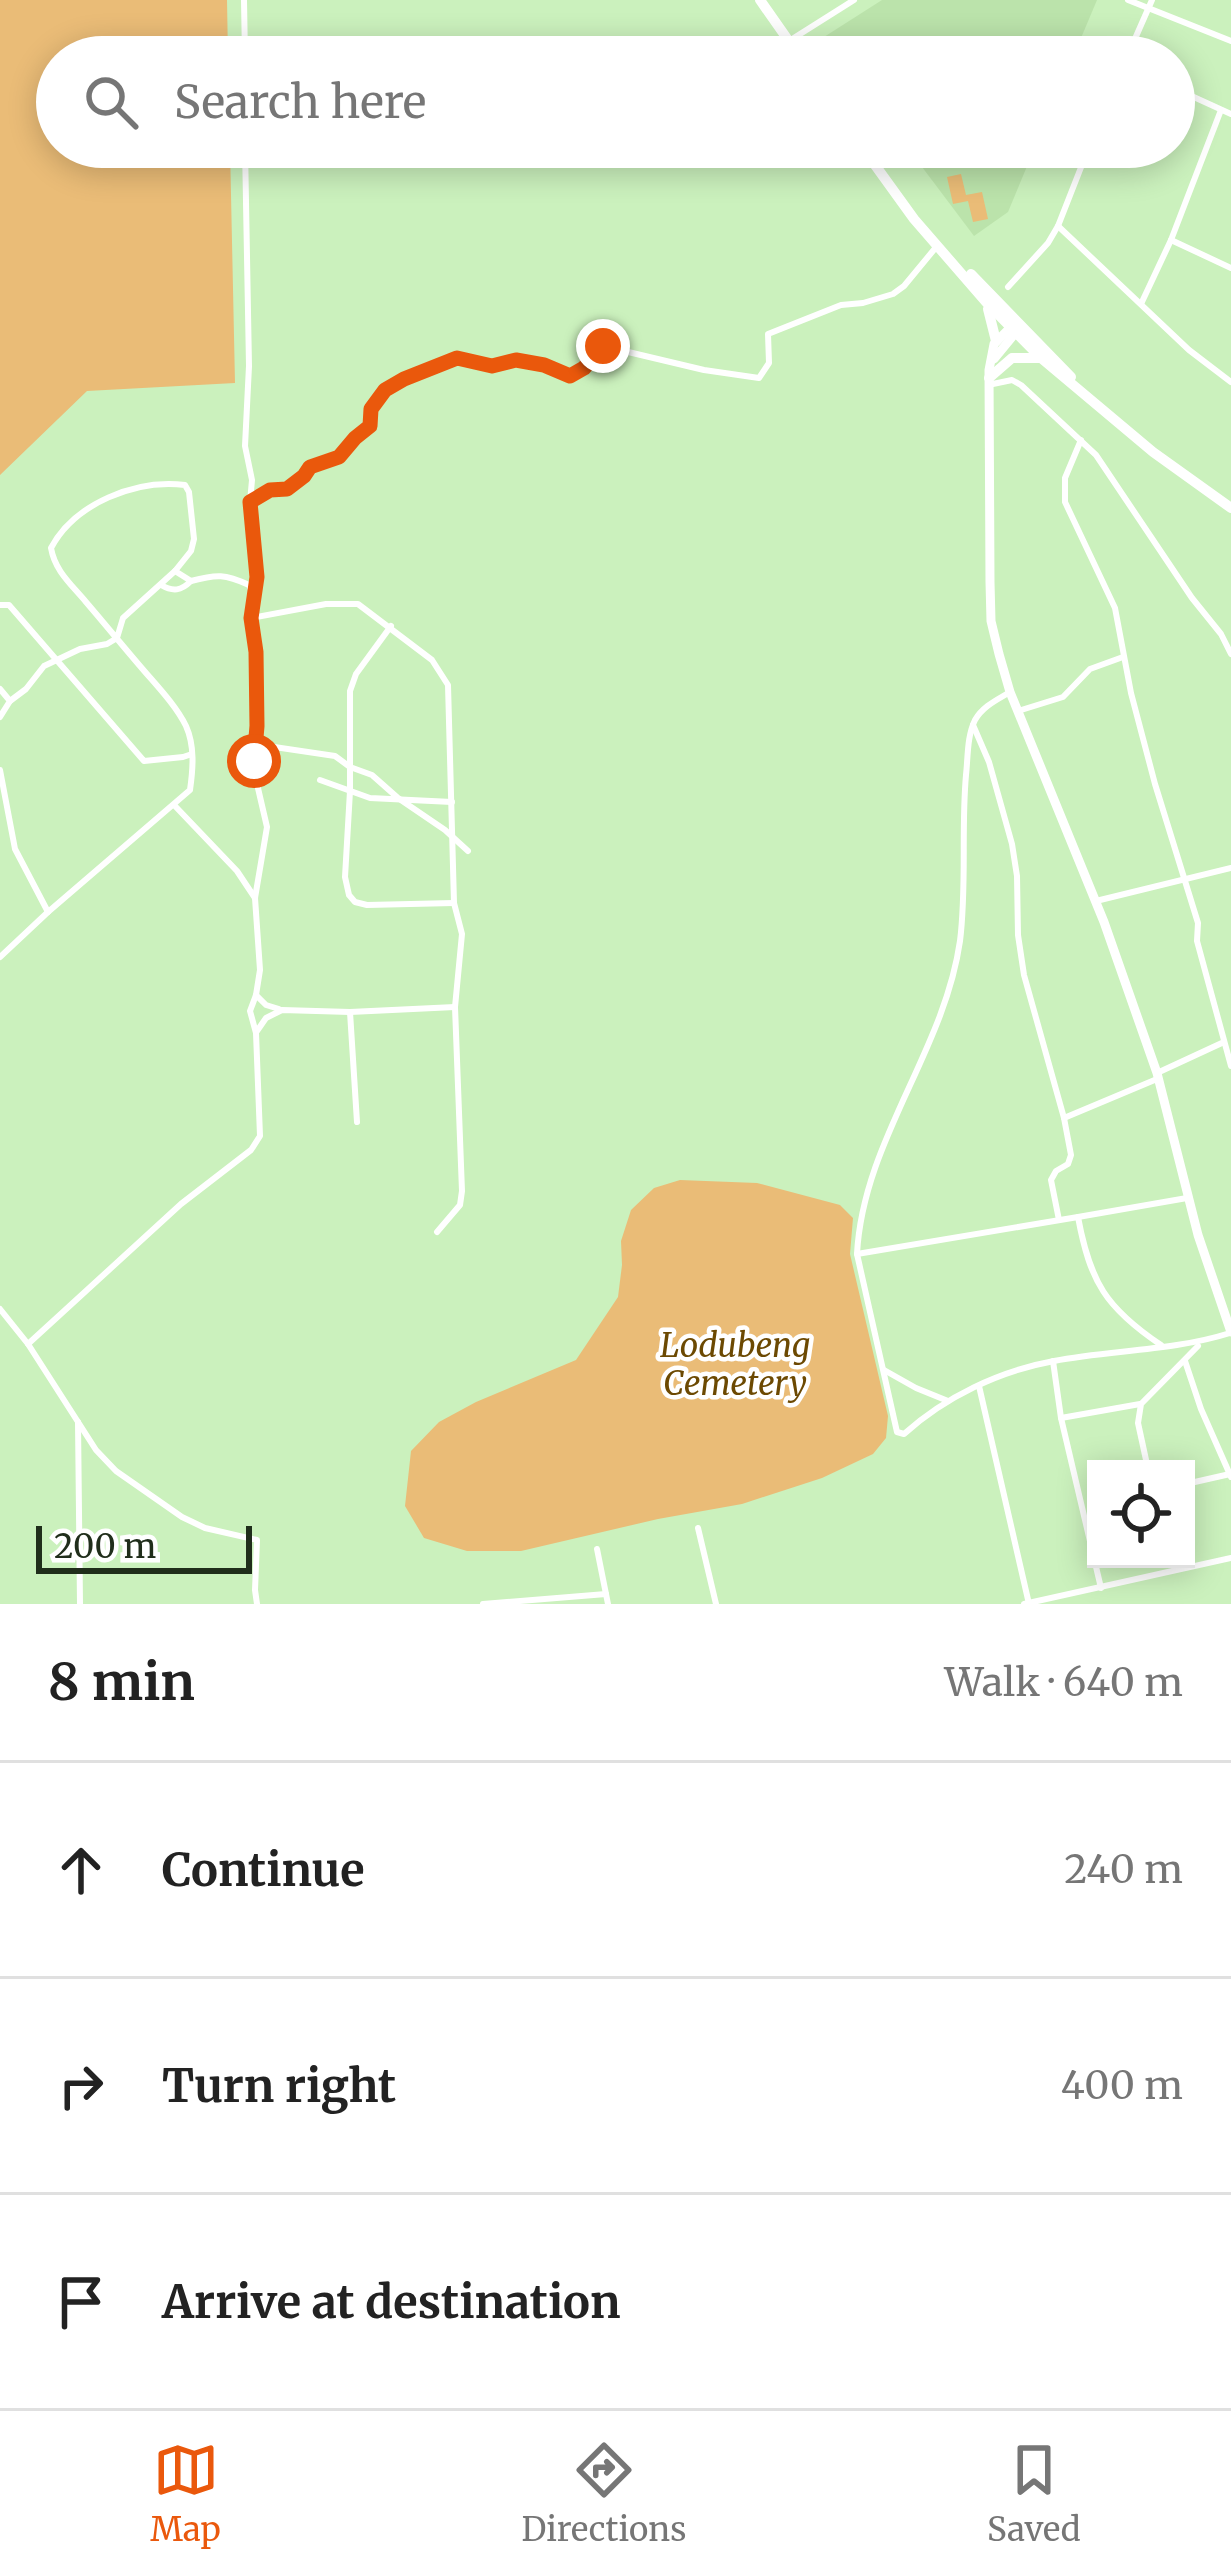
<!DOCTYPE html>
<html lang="en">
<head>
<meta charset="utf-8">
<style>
	:root { --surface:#fff; --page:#f2f2f2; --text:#222; --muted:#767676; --line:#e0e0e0; --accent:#ea580c }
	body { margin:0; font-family:Merriweather,serif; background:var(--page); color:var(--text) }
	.controls { position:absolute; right:36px; bottom:36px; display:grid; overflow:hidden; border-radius:0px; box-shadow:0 6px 30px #0003 }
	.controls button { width:108px; height:108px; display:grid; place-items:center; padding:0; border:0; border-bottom:3px solid var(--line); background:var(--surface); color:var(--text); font:60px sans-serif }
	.scale { position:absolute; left:36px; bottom:30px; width:216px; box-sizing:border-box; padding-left:12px; border:6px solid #202e1b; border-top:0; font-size:33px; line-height:42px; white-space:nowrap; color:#202e1b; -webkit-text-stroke:9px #fff; paint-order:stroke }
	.stop { position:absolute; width:36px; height:36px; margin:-27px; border:9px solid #ea580c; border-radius:50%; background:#fff }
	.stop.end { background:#ea580c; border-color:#fff; box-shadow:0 3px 12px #0008 }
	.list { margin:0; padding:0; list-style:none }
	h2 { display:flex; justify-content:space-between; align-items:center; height:156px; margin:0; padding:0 48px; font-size:51px }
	h2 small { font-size:39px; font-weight:400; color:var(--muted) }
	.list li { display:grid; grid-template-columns:78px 1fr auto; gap:36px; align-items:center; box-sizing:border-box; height:216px; padding:0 48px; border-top:3px solid var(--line) }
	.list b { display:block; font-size:45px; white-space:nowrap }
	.list em { font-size:39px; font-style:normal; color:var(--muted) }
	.icon { flex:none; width:66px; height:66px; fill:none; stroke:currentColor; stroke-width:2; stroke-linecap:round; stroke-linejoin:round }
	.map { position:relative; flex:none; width:1231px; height:1604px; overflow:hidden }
	.search { position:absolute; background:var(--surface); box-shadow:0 6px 30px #0003; left:36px; right:36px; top:36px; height:132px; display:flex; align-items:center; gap:30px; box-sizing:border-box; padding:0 42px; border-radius:66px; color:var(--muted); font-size:45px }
	.sheet { height:804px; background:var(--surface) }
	nav { display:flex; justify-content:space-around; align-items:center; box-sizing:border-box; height:168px; border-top:3px solid var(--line); background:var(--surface); font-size:33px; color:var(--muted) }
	nav a { display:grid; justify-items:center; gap:6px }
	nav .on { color:var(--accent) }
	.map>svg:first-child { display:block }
</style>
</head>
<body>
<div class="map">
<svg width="1231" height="1604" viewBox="0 0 1231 1604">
	<rect width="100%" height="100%" fill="#cbf1bd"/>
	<g fill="#bbe3ab">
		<path d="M882,0H1097L1073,57H839L824,37Z"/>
		<path d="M907,147H1035L1008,212L974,236Z"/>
	</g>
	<g fill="#eabc77">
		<path d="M0,0H227L228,57H57V147H230L235,383L87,391L0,475Z"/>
		<path d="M961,174L966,195L982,192L988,219L973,222L968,201L953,204L947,177Z"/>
		<path d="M680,1180L757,1183L840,1205L853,1218L850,1254L888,1416L886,1438L873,1454L822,1478L742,1504L658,1519L521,1551H467L424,1538L405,1506L411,1451L439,1422L476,1402L576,1360L618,1297L622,1265L621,1241L631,1210L654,1188Z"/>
	</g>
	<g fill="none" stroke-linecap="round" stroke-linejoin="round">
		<g stroke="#fff" stroke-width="6">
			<path d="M244,0L245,57"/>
			<path d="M1128,0L1231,41"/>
			<path d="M789,41L854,0"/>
			<path d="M1127,57L1152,0"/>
			<path d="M1174,88L1231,114"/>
			<path d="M1058,226L1189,350L1231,382"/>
			<path d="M1171,240L1231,268"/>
			<path d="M1008,287L1048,243L1058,226L1089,147"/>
			<path d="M1141,304L1171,240L1221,110"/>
			<path d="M988,385L1012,380L1021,385L1096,455L1192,598L1221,634L1231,654"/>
			<path d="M1081,440L1065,478V502L1115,608L1131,693L1155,784L1198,923L1197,941L1231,1066"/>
			<path d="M251,501L270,490L287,489L304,476L310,467L339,457L355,438L370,426L372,408L385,390L404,379L457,359L492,366L516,360L544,365L570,376L584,368L603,346L704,370L759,378L769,363L768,334L841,305L863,303L893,294L904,286L937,246"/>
			<path d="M175,571L191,581C217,574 225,574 249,585L254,597"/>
			<path d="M161,585C173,592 181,591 191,581"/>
			<path d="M0,605H9L144,761L183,757L192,754"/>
			<path d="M251,618L326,604H358L432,660L448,685L454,903L462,934L455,1007L462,1191L460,1205L437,1232"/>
			<path d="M391,626L356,674L350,691V791L345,877L349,895L355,902L367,905L454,903"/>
			<path d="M0,689L10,701L0,717"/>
			<path d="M1010,692C997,700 983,706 975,720C967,736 968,757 966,775C961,830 967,886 960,941C944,1052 863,1141 857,1254L897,1432L904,1434C945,1397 999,1371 1054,1361C1112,1350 1173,1351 1230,1333"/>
			<path d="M1018,711L1063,697L1090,669L1123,657"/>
			<path d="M973,725L989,762L1012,844L1017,876L1018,935L1024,975L1064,1118L1071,1155L1068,1164L1056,1171L1051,1180L1059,1220"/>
			<path d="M254,744L335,756L350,767L372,775L398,798L445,830L468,851"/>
			<path d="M0,770L15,849L48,912"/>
			<path d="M320,780L370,798L452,802"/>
			<path d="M175,806L237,871L255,898"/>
			<path d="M1096,901L1231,868"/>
			<path d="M0,957L48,912L190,790C193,769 195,746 186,726C175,704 156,685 140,666C122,645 104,623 86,602C71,584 55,571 51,548C75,503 136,479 185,485L189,492L194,539L191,551L175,571L123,618L117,638L107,644L80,649L44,666L26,689L10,701"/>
			<path d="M256,995L266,1005L279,1009"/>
			<path d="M350,1012L357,1122"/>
			<path d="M257,1031L266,1018L282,1010L350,1012L455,1007"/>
			<path d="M1157,1073L1224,1042"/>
			<path d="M1064,1118L1157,1079"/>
			<path d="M1078,1217L1187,1198"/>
			<path d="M857,1254L1078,1217C1090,1282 1106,1308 1161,1345"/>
			<path d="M0,1309L28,1344L96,1450L116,1471L182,1517L205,1528L257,1540L255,1590L257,1604"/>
			<path d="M28,1344L181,1204L251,1150L260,1136L256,1033L250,1011L256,995L260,970L255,898L267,827L254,771L257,726L256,652L251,618L257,577L250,502L252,480L245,446L249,366L245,147"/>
			<path d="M1053,1361L1061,1418L1101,1588"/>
			<path d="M1185,1361L1201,1409L1231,1477"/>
			<path d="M884,1370L916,1388L948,1401"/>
			<path d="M979,1386L1029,1604"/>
			<path d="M1061,1418L1140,1404"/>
			<path d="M78,1422L80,1604"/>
			<path d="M1148,1469L1138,1423L1141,1404L1198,1346"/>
			<path d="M1186,1484L1230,1474"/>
			<path d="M698,1528L716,1604"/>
			<path d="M597,1549L608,1604"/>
			<path d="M483,1604L606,1594"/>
			<path d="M1024,1604L1231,1558"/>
		</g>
		<g stroke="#fff" stroke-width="9">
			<path d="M1012,326L994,344L989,370L990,582L991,621L999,654L1010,692L1104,922L1157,1073L1198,1235L1231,1332"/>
			<path d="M994,359L1017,331"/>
		</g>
		<g stroke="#fff" stroke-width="10">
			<path d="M760,0L800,57"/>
			<path d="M862,147L914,219L986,302L1041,358L1153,452L1231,508"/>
			<path d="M971,274L1071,377"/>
			<path d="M988,309L996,341"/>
			<path d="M989,378L1012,358H1041"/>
		</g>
	</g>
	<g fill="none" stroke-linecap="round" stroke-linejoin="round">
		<path stroke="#ea580c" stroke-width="15" d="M254,761L257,726L256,652L251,618L257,577L250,502L270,490L287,489L304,476L310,467L339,457L355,438L370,426L371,409L385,390L404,379L457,358L492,366L516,360L544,365L570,376L584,368L603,346"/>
	</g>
	<g text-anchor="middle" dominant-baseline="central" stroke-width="9" stroke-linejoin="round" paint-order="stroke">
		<g font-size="33" font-style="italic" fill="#6c4902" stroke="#fff">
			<text x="735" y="1345">Lodubeng<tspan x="735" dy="38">Cemetery</tspan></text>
		</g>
	</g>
</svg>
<div class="controls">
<button><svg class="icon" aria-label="locate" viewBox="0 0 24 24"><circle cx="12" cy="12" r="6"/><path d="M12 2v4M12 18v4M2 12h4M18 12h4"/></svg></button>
</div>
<div class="scale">200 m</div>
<div class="stop" style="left:254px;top:761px"></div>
<div class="stop end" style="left:603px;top:346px"></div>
<div class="search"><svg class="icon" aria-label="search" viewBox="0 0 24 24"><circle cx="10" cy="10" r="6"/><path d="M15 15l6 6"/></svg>Search here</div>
</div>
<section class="sheet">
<h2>8 min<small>Walk · 640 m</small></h2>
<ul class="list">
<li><svg class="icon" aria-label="ahead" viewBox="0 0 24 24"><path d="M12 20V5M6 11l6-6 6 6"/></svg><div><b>Continue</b></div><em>240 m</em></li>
<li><svg class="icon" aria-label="right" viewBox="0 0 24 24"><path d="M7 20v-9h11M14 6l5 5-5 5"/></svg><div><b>Turn right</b></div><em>400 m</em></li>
<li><svg class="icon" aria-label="arrive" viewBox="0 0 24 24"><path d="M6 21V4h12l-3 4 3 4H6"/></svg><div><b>Arrive at destination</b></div></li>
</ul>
</section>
<nav>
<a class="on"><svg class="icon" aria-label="map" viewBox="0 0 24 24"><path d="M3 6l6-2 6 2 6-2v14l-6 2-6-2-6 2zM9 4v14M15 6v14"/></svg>Map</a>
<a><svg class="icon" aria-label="directions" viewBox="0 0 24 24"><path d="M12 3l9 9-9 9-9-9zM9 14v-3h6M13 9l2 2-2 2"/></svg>Directions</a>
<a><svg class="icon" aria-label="saved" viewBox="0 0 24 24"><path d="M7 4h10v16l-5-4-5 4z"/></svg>Saved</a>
</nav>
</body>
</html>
